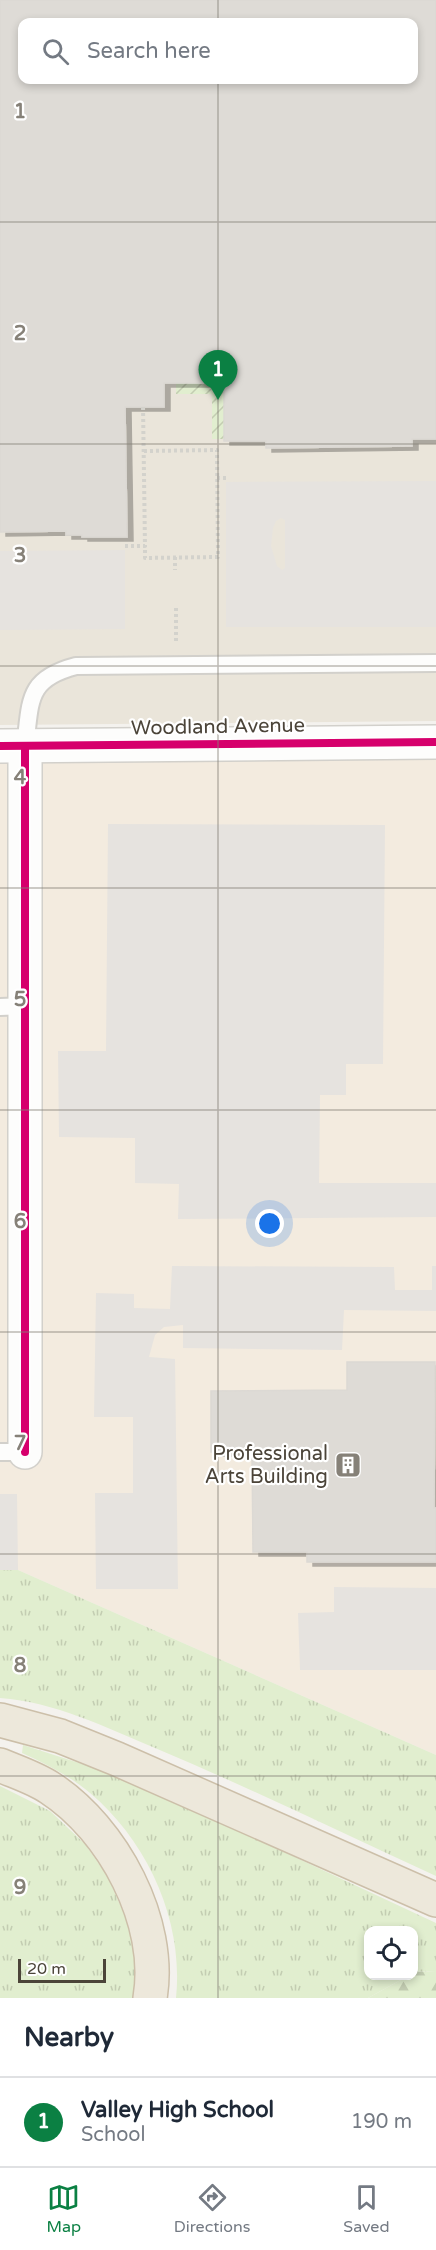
<!DOCTYPE html>
<html lang="en">
<head>
<meta charset="utf-8">
<style>
	:root { --surface:#fff; --page:#f6f6f7; --text:#1f2937; --muted:#747a83; --line:#e0e1e3; --accent:#0b8043 }
	body { margin:0; font-family:"Varela Round",sans-serif; background:var(--page); color:var(--text) }
	.controls { position:absolute; right:18px; bottom:18px; display:grid; overflow:hidden; border-radius:12px; box-shadow:0 3px 9px #0003 }
	.controls button { width:54px; height:54px; display:grid; place-items:center; padding:0; border:0; border-bottom:2px solid var(--line); background:var(--surface); color:var(--text); font:30px sans-serif }
	.scale { position:absolute; left:18px; bottom:15px; width:88px; box-sizing:border-box; padding-left:6px; border:3px solid #4b4439; border-top:0; font-size:16px; line-height:21px; white-space:nowrap; color:#4b4439; -webkit-text-stroke:4px #fff; paint-order:stroke }
	.you { position:absolute; left:270px; top:1224px; width:21px; height:21px; margin:-15px; border:4px solid #fff; border-radius:50%; background:#1a73e8; box-shadow:0 0 0 9px #1a73e833 }
	.badge { display:grid; place-items:center; width:39px; height:39px; border-radius:50%; background:var(--accent); color:#fff; font-size:20px; font-weight:700 }
	.pin { position:absolute; translate:-50% -50px; filter:drop-shadow(0 2px 3px #0008) }
	.pin::after { content:''; position:absolute; top:32px; width:21px; height:18px; background:inherit; clip-path:polygon(0 0,100% 0,50% 100%) }
	.list { margin:0; padding:0; list-style:none }
	h2 { display:flex; justify-content:space-between; align-items:center; height:78px; margin:0; padding:0 24px; font-size:26px }
	h2 small { font-size:20px; font-weight:400; color:var(--muted) }
	.list li { display:grid; grid-template-columns:39px 1fr auto; gap:18px; align-items:center; box-sizing:border-box; height:90px; padding:0 24px; border-top:2px solid var(--line) }
	.list b { display:block; font-size:22px; white-space:nowrap }
	.list p { margin:0; font-size:20px; white-space:nowrap; color:var(--muted) }
	.list em { font-size:20px; font-style:normal; color:var(--muted) }
	.icon { flex:none; width:33px; height:33px; fill:none; stroke:currentColor; stroke-width:2; stroke-linecap:round; stroke-linejoin:round }
	.map { position:relative; flex:none; width:436px; height:1998px; overflow:hidden }
	.search { position:absolute; background:var(--surface); box-shadow:0 3px 9px #0003; left:18px; right:18px; top:18px; height:66px; display:flex; align-items:center; gap:15px; box-sizing:border-box; padding:0 21px; border-radius:12px; color:var(--muted); font-size:22px }
	.sheet { height:168px; background:var(--surface) }
	nav { display:flex; justify-content:space-around; align-items:center; box-sizing:border-box; height:84px; border-top:2px solid var(--line); background:var(--surface); font-size:16px; color:var(--muted) }
	nav a { display:grid; justify-items:center; gap:3px }
	nav .on { color:var(--accent) }
	.map>svg:first-child { display:block }
</style>
</head>
<body>
<div class="map">
<svg width="436" height="1998" viewBox="0 0 436 1998">
	<defs>
		<pattern id="grass-tufts" width="24" height="20" patternUnits="userSpaceOnUse" patternTransform="scale(1.5)"><rect width="24" height="20" fill="#e1eecf"/><path d="M3 7l-1-3M5 7V3M7 7l1-3M15 17l-1-3M17 17v-4M19 17l1-3" fill="none" stroke="#c3cdb2"/></pattern>
		<pattern id="forest-firs" width="22" height="20" patternUnits="userSpaceOnUse" patternTransform="scale(1.5)"><rect width="22" height="20" fill="#e1eecf"/><path d="M5 1l3.5 6h-7zM16 11l3.5 6h-7z" fill="#c3cdb2"/></pattern>
		<pattern id="garden-furrows" width="10" height="10" patternUnits="userSpaceOnUse" patternTransform="scale(1.5)"><rect width="10" height="10" fill="#e1eecf"/><path d="M-1 1l2-2M0 10L10 0M9 11l2-2" fill="none" stroke="#c3cdb2"/></pattern>
		<filter id="shadow"><feDropShadow dx="6" dy="4" stdDeviation="0" flood-color="#0004"/></filter>
	</defs>
	<rect width="100%" height="100%" fill="#f4f2ee"/>
	<path fill="#f3ebdf" d="M436,742V1755L18,1570H0V746Z"/>
	<path fill="#eae5da" fill-rule="evenodd" d="M0,0H436V721L0,725ZM22,22H414V80H22Z"/>
	<g fill="url(#grass-tufts)">
		<path d="M0,1570H18L436,1755V1876C343,1833 250,1788 155,1748C105,1727 55,1702 0,1698Z"/>
		<path d="M23,1745L98,1769L166,1797L436,1923V1971L414,1972V1930H368V1976H408L368,1998H176C184,1921 148,1842 90,1793C70,1776 46,1764 22,1753Z"/>
		<path d="M0,1786L50,1811L85,1844L108,1877L127,1921L137,1966V1998H0Z"/>
	</g>
	<path fill="url(#forest-firs)" d="M436,1971V1998H368L408,1976H414L415,1972Z"/>
	<path fill="url(#garden-furrows)" d="M176,383H224V439H212V394H176Z"/>
	<g fill="#e6e3df" fill-rule="evenodd">
		<path d="M436,481V627H226V482ZM281,518L285,520V568L282,570L277,566L271,546L273,528L276,521Z"/>
		<path d="M125,550V629L0,630V551Z"/>
		<path d="M108,824L385,825L383,1064H346V1095H320L319,1183H436V1217L178,1219L179,1184L135,1183V1138L59,1137L58,1051H106Z"/>
		<path d="M172,1266L394,1267L395,1290H432V1266H436V1311L344,1310L342,1350L183,1348V1325L164,1327L155,1335L149,1357L175,1359L178,1589H96L95,1493H133V1417H94L96,1293L134,1294V1308L170,1309Z"/>
		<path d="M0,1494H17L18,1570H0Z"/>
		<path d="M334,1587L436,1588V1670H300L298,1613L334,1612Z"/>
	</g>
	<g fill="#dedbd6" stroke="#dcd9d4" stroke-width="1.5" fill-rule="evenodd" filter="url(#shadow)">
		<path d="M0,0H436V439H412V446L266,448V441H224V383H164V407H125L127,537H82V535H66V531L0,532ZM22,22H414V80H22Z"/>
		<path d="M347,1362H435L434,1508H436V1562H307V1552H253L252,1452H211V1391L347,1390Z"/>
	</g>
	<g fill="none" stroke-linecap="round" stroke-linejoin="round">
		<defs>
			<g id="service">
				<path d="M25,746C31,701 26,679 76,666L436,663"/>
				<path d="M0,1007L26,1006"/>
				<path d="M0,1452H25"/>
			</g>
			<g id="minor">
				<path d="M0,746L436,742"/>
				<path d="M25,746V1452"/>
			</g>
			<g id="motorway">
				<path d="M0,1720L60,1736L117,1759L436,1900"/>
				<path d="M0,1765C16,1772 35,1778 50,1788C113,1829 163,1922 150,1998"/>
			</g>
		</defs>
		<use href="#service" stroke="#d2d0cb" stroke-width="20"/>
		<use href="#minor" stroke="#d2d0cb" stroke-width="36"/>
		<use href="#motorway" stroke="#ccbfa9" stroke-width="36"/>
		<g stroke="#d3d2cc" stroke-width="4" stroke-dasharray="3 3" stroke-linecap="butt">
			<path d="M144,451L217,450L218,557L145,558V546"/>
			<path d="M217,478H226"/>
			<path d="M125,546H145L143,405"/>
			<path d="M175,557V570"/>
			<path d="M176,608V642"/>
		</g>
		<use href="#service" stroke="#fdfdfc" stroke-width="16"/>
		<use href="#minor" stroke="#fdfdfc" stroke-width="33"/>
		<use href="#motorway" stroke="#ede8db" stroke-width="33"/>
		<defs>
			<g id="cycleway">
				<path d="M0,746L436,742"/>
				<path d="M25,746V1452"/>
			</g>
		</defs>
		<use href="#cycleway" stroke="#fff" stroke-width="11"/>
		<use href="#cycleway" stroke="#d6006c" stroke-width="8"/>
	</g>
	<path fill="none" stroke="#868178" stroke-width="1.5" stroke-opacity="0.55" d="M218,0V22M218,80V1998M0,222H436M0,444H436M0,666H436M0,888H436M0,1110H436M0,1332H436M0,1554H436M0,1776H436"/>
	<defs>
		<symbol id="building-square" viewBox="-11 -11 22 22"><rect x="-9" y="-9" width="18" height="18" rx="4" fill="#868178" stroke="#fff"/><path d="M-4-6H4V6H1V3H-1V6H-4ZM-2.5-4.3h1.7v1.8h-1.7ZM.8-4.3h1.7v1.8H.8ZM-2.5-1h1.7V.8h-1.7ZM.8-1h1.7V.8H.8Z" fill="#fff"/></symbol>
	</defs>
	<g fill-rule="evenodd">
		<use href="#building-square" x="333" y="1450" width="30" height="30"/>
	</g>
	<g text-anchor="middle" dominant-baseline="central" stroke-width="4.5" stroke-linejoin="round" paint-order="stroke">
		<g font-size="20" fill="#4b4439" stroke="#fff">
			<text transform="translate(218 727) rotate(-1)">Woodland Avenue</text>
		</g>
		<g font-size="20" fill="#4b4439" stroke="#fff" text-anchor="end">
			<text x="328" y="1454">Professional<tspan x="328" dy="23">Arts Building</tspan></text>
		</g>
	</g>
	<g font-size="20" text-anchor="middle" font-weight="bold" fill="#868178" stroke="#fff" stroke-width="4.5" stroke-linejoin="round" paint-order="stroke">
		<text x="20" y="118">1</text>
		<text x="20" y="340">2</text>
		<text x="20" y="562">3</text>
		<text x="20" y="784">4</text>
		<text x="20" y="1006">5</text>
		<text x="20" y="1228">6</text>
		<text x="20" y="1450">7</text>
		<text x="20" y="1672">8</text>
		<text x="20" y="1894">9</text>
	</g>
</svg>
<div class="controls">
<button><svg class="icon" aria-label="locate" viewBox="0 0 24 24"><circle cx="12" cy="12" r="6"/><path d="M12 2v4M12 18v4M2 12h4M18 12h4"/></svg></button>
</div>
<div class="scale">20 m</div>
<div class="you"></div>
<div class="pin badge" style="left:218px;top:400px">1</div>
<div class="search"><svg class="icon" aria-label="search" viewBox="0 0 24 24"><circle cx="10" cy="10" r="6"/><path d="M15 15l6 6"/></svg>Search here</div>
</div>
<section class="sheet">
<h2>Nearby<small></small></h2>
<ul class="list">
<li><span class="badge">1</span><div><b>Valley High School</b><p>School</p></div><em>190 m</em></li>
</ul>
</section>
<nav>
<a class="on"><svg class="icon" aria-label="map" viewBox="0 0 24 24"><path d="M3 6l6-2 6 2 6-2v14l-6 2-6-2-6 2zM9 4v14M15 6v14"/></svg>Map</a>
<a><svg class="icon" aria-label="directions" viewBox="0 0 24 24"><path d="M12 3l9 9-9 9-9-9zM9 14v-3h6M13 9l2 2-2 2"/></svg>Directions</a>
<a><svg class="icon" aria-label="saved" viewBox="0 0 24 24"><path d="M7 4h10v16l-5-4-5 4z"/></svg>Saved</a>
</nav>
</body>
</html>
